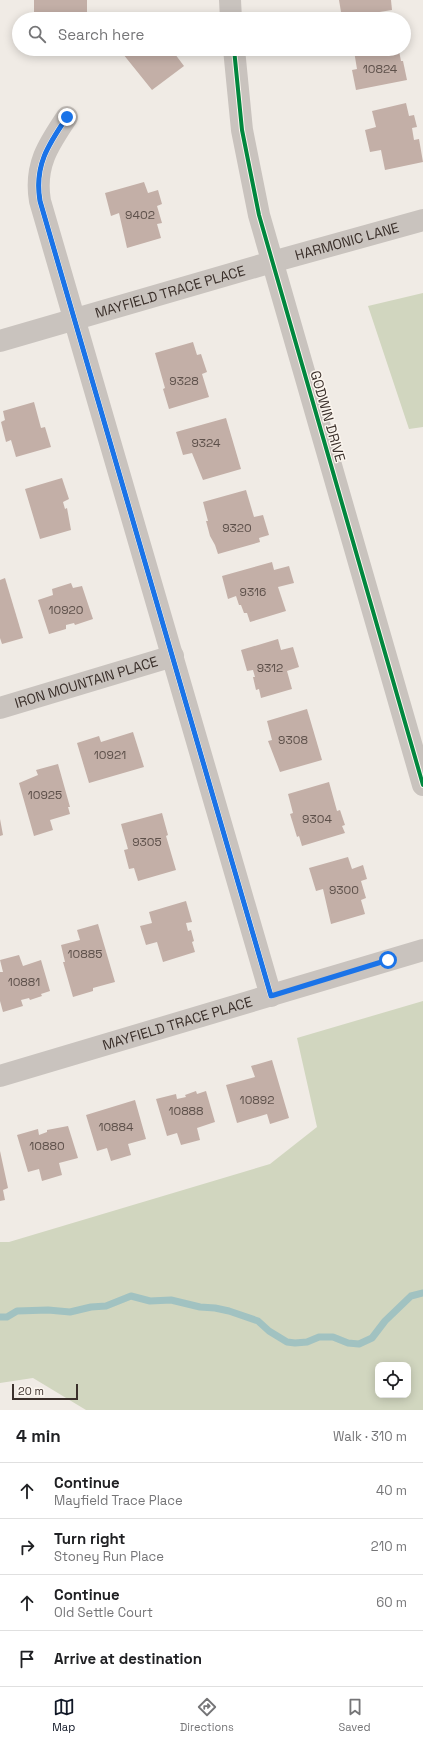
<!DOCTYPE html>
<html lang="en">
<head>
<meta charset="utf-8">
<style>
	:root { --surface:#fff; --page:#f2f2f2; --text:#202124; --muted:#757577; --line:#e0e0e0; --accent:#111827 }
	body { margin:0; font-family:"Space Grotesk",sans-serif; background:var(--page); color:var(--text) }
	.controls { position:absolute; right:12px; bottom:12px; display:grid; overflow:hidden; border-radius:8px; box-shadow:0 2px 10px #0003 }
	.controls button { width:36px; height:36px; display:grid; place-items:center; padding:0; border:0; border-bottom:1px solid var(--line); background:var(--surface); color:var(--text); font:20px sans-serif }
	.scale { position:absolute; left:12px; bottom:10px; width:66px; box-sizing:border-box; padding-left:4px; border:2px solid #3b302b; border-top:0; font-size:11px; line-height:14px; white-space:nowrap; color:#3b302b; -webkit-text-stroke:3px #fbf5ee; paint-order:stroke }
	.stop { position:absolute; width:12px; height:12px; margin:-9px; border:3px solid #1a73e8; border-radius:50%; background:#fff }
	.stop.end { background:#1a73e8; border-color:#fff; box-shadow:0 1px 4px #0008 }
	.list { margin:0; padding:0; list-style:none }
	h2 { display:flex; justify-content:space-between; align-items:center; height:52px; margin:0; padding:0 16px; font-size:17px }
	h2 small { font-size:13px; font-weight:400; color:var(--muted) }
	.list li { display:grid; grid-template-columns:26px 1fr auto; gap:12px; align-items:center; box-sizing:border-box; height:56px; padding:0 16px; border-top:1px solid var(--line) }
	.list b { display:block; font-size:15px; white-space:nowrap }
	.list p { margin:0; font-size:13px; white-space:nowrap; color:var(--muted) }
	.list em { font-size:13px; font-style:normal; color:var(--muted) }
	.icon { flex:none; width:22px; height:22px; fill:none; stroke:currentColor; stroke-width:2; stroke-linecap:round; stroke-linejoin:round }
	.map { position:relative; flex:none; width:423px; height:1410px; overflow:hidden }
	.search { position:absolute; background:var(--surface); box-shadow:0 2px 10px #0003; left:12px; right:12px; top:12px; height:44px; display:flex; align-items:center; gap:10px; box-sizing:border-box; padding:0 14px; border-radius:22px; color:var(--muted); font-size:15px }
	.sheet { height:276px; background:var(--surface) }
	nav { display:flex; justify-content:space-around; align-items:center; box-sizing:border-box; height:56px; border-top:1px solid var(--line); background:var(--surface); font-size:11px; color:var(--muted) }
	nav a { display:grid; justify-items:center; gap:2px }
	nav .on { color:var(--accent) }
	.map>svg:first-child { display:block }
</style>
</head>
<body>
<div class="map">
<svg width="423" height="1410" viewBox="0 0 423 1410">
	<rect width="100%" height="100%" fill="#f0ebe5"/>
	<g fill="#d1d6bf" fill-rule="evenodd">
		<path d="M423,293V427L409,429L368,306Z"/>
		<path d="M423,1001V1410H86L33,1378L0,1383V1242H9L270,1164L317,1127L297,1038ZM378,1365H408V1395H378Z"/>
	</g>
	<g fill="none" stroke-linecap="round" stroke-linejoin="round">
		<path stroke="#a1c2c1" stroke-width="7" d="M0,1317H7L17,1311L48,1310L70,1312L91,1307L106,1306L131,1296L150,1301L171,1300L200,1307L215,1308L229,1311L258,1321L269,1331L287,1342L295,1343L307,1342L319,1337H333L348,1343L359,1344L372,1338L385,1321L411,1296L423,1293"/>
	</g>
	<g fill="#c3afa7">
		<rect x="34" y="0" width="53" height="19"/>
		<path d="M339,0H391L392,10L342,18Z"/>
		<path d="M119,49H178L179,50L175,54L184,66L152,90Z"/>
		<path d="M358,49H397V52L399,51L401,61H403L407,80L356,90L352,70L357,69L354,51L359,50Z"/>
		<path d="M406,103L409,116L414,115L417,127L412,128L414,140L419,139L423,162L385,170L381,150L370,152L365,130L376,127L372,111Z"/>
		<path d="M144,182L148,193L158,190L162,204L157,206L162,223L157,224L161,238L127,248L119,213L111,216L105,193Z"/>
		<path d="M193,342L197,355L201,354L207,372L202,374L209,397L169,409L163,389L165,388L155,353Z"/>
		<path d="M34,402L41,428L45,427L51,447L16,457L11,440L6,442L1,422L5,420L3,411Z"/>
		<path d="M226,418L241,469L203,480L192,453L183,455L176,432Z"/>
		<path d="M62,478L69,499L63,502L65,509L67,508L71,530L40,539L25,489Z"/>
		<path d="M246,490L254,517L263,515L269,535L259,538L260,542L218,554L215,545L210,536L206,521H208L203,502Z"/>
		<path d="M272,562L274,570L289,566L294,583L278,587L286,611L250,622L247,613H244L241,605H239L236,596L228,599L222,576Z"/>
		<path d="M5,578L23,638L2,644L0,638V580Z"/>
		<path d="M71,583L73,588L82,586L93,619L75,625L74,623L66,625V629L49,634L38,600L53,595L52,589Z"/>
		<path d="M278,639L281,650L293,647L299,667L287,671L292,689L261,698L259,689L256,690L253,677H255L253,670L247,671L241,650Z"/>
		<path d="M307,709L322,760L280,772L268,741L272,740L267,721Z"/>
		<path d="M133,732L144,767L89,783L77,743L99,736L101,742Z"/>
		<path d="M58,764L70,807H68L70,814L50,820L53,830L34,836L19,783L38,775L36,770Z"/>
		<path d="M329,782L337,811L340,810L345,825L342,826L345,833L302,846L299,836L297,837L290,814L293,813L288,794Z"/>
		<path d="M162,813L168,835L166,836L176,870L138,881L134,868L129,869L124,850L128,849L121,824Z"/>
		<path d="M0,819L3,835L0,836Z"/>
		<path d="M348,857L352,869L363,865L367,879L361,881L366,898L361,900L365,914L331,924L323,889L316,891L309,868Z"/>
		<path d="M186,901L192,922L186,923L188,931L191,930L194,941L192,942L195,952L163,962L157,942L146,945L140,926L152,923L149,912Z"/>
		<path d="M98,924L115,982L93,988V991L73,997L63,962H65L61,945L80,940L77,930Z"/>
		<path d="M19,955L23,966L41,960L50,991L41,994L42,996L30,1000L29,998L21,1000L23,1006L3,1012L0,1001V972H3L0,960Z"/>
		<path d="M272,1060L289,1118L270,1124L267,1114L237,1123L226,1085L255,1077L251,1066Z"/>
		<path d="M196,1091L197,1094L206,1091L215,1122L197,1128L200,1140L181,1145L177,1133L167,1136L156,1099L176,1094L177,1099L186,1097L185,1095Z"/>
		<path d="M135,1100L146,1139L128,1144L131,1155L111,1161L107,1148L97,1151L86,1115Z"/>
		<path d="M68,1126L78,1158L59,1163L62,1175L42,1181L39,1169L28,1172L17,1135L38,1129L39,1135L47,1132V1130Z"/>
		<path d="M0,1151L8,1188L3,1190L5,1200L0,1201Z"/>
	</g>
	<g fill="none" stroke-linecap="round" stroke-linejoin="round">
		<g stroke="#c9c3be" stroke-width="22">
			<path d="M67,117C48,145 34,166 40,201L271,996"/>
			<path id="s1" d="M0,341L272,262L423,220"/>
			<path id="s2" d="M0,708L173,656"/>
			<path id="s3" d="M0,1076L423,950"/>
		</g>
		<g stroke="#c9c3be" stroke-width="22">
			<path d="M230,0L231,19"/>
			<path d="M234,49L242,130L259,215L423,785"/>
		</g>
		<defs>
			<g id="cycleway">
				<path d="M234,49L242,130L259,215L423,785"/>
				<path d="M67,117C48,145 34,166 40,201L271,996"/>
			</g>
		</defs>
		<use href="#cycleway" stroke="#fbf5ee" stroke-width="6"/>
		<use href="#cycleway" stroke="#00873e" stroke-width="4"/>
	</g>
	<g fill="none" stroke-linecap="round" stroke-linejoin="round">
		<path stroke="#1a73e8" stroke-width="5" d="M67,117C48,145 34,166 40,201L271,996L388,960"/>
	</g>
	<g text-anchor="middle" dominant-baseline="central" stroke-width="3" stroke-linejoin="round" paint-order="stroke">
		<g font-size="12" fill="#5d504a">
			<text x="380" y="69">10824</text>
			<text x="140" y="215">9402</text>
			<text x="184" y="381">9328</text>
			<text x="206" y="443">9324</text>
			<text x="237" y="528">9320</text>
			<text x="253" y="592">9316</text>
			<text x="66" y="610">10920</text>
			<text x="270" y="668">9312</text>
			<text x="293" y="740">9308</text>
			<text x="110" y="755">10921</text>
			<text x="45" y="795">10925</text>
			<text x="317" y="819">9304</text>
			<text x="147" y="842">9305</text>
			<text x="344" y="890">9300</text>
			<text x="85" y="954">10885</text>
			<text x="24" y="982">10881</text>
			<text x="257" y="1100">10892</text>
			<text x="186" y="1111">10888</text>
			<text x="116" y="1127">10884</text>
			<text x="47" y="1146">10880</text>
		</g>
		<g font-size="14" fill="#3b302b" stroke="#fbf5ee">
			<text stroke="none"><textPath href="#s1" startOffset="361">HARMONIC LANE</textPath></text>
			<text stroke="none"><textPath href="#s1" startOffset="177">MAYFIELD TRACE PLACE</textPath></text>
			<text transform="translate(328 416) rotate(74)">GODWIN DRIVE</text>
			<text stroke="none"><textPath href="#s2" startOffset="90">IRON MOUNTAIN PLACE</textPath></text>
			<text stroke="none"><textPath href="#s3" startOffset="185">MAYFIELD TRACE PLACE</textPath></text>
		</g>
	</g>
</svg>
<div class="controls">
<button><svg class="icon" aria-label="locate" viewBox="0 0 24 24"><circle cx="12" cy="12" r="6"/><path d="M12 2v4M12 18v4M2 12h4M18 12h4"/></svg></button>
</div>
<div class="scale">20 m</div>
<div class="stop" style="left:388px;top:960px"></div>
<div class="stop end" style="left:67px;top:117px"></div>
<div class="search"><svg class="icon" aria-label="search" viewBox="0 0 24 24"><circle cx="10" cy="10" r="6"/><path d="M15 15l6 6"/></svg>Search here</div>
</div>
<section class="sheet">
<h2>4 min<small>Walk · 310 m</small></h2>
<ul class="list">
<li><svg class="icon" aria-label="ahead" viewBox="0 0 24 24"><path d="M12 20V5M6 11l6-6 6 6"/></svg><div><b>Continue</b><p>Mayfield Trace Place</p></div><em>40 m</em></li>
<li><svg class="icon" aria-label="right" viewBox="0 0 24 24"><path d="M7 20v-9h11M14 6l5 5-5 5"/></svg><div><b>Turn right</b><p>Stoney Run Place</p></div><em>210 m</em></li>
<li><svg class="icon" aria-label="ahead" viewBox="0 0 24 24"><path d="M12 20V5M6 11l6-6 6 6"/></svg><div><b>Continue</b><p>Old Settle Court</p></div><em>60 m</em></li>
<li><svg class="icon" aria-label="arrive" viewBox="0 0 24 24"><path d="M6 21V4h12l-3 4 3 4H6"/></svg><div><b>Arrive at destination</b></div></li>
</ul>
</section>
<nav>
<a class="on"><svg class="icon" aria-label="map" viewBox="0 0 24 24"><path d="M3 6l6-2 6 2 6-2v14l-6 2-6-2-6 2zM9 4v14M15 6v14"/></svg>Map</a>
<a><svg class="icon" aria-label="directions" viewBox="0 0 24 24"><path d="M12 3l9 9-9 9-9-9zM9 14v-3h6M13 9l2 2-2 2"/></svg>Directions</a>
<a><svg class="icon" aria-label="saved" viewBox="0 0 24 24"><path d="M7 4h10v16l-5-4-5 4z"/></svg>Saved</a>
</nav>
</body>
</html>
